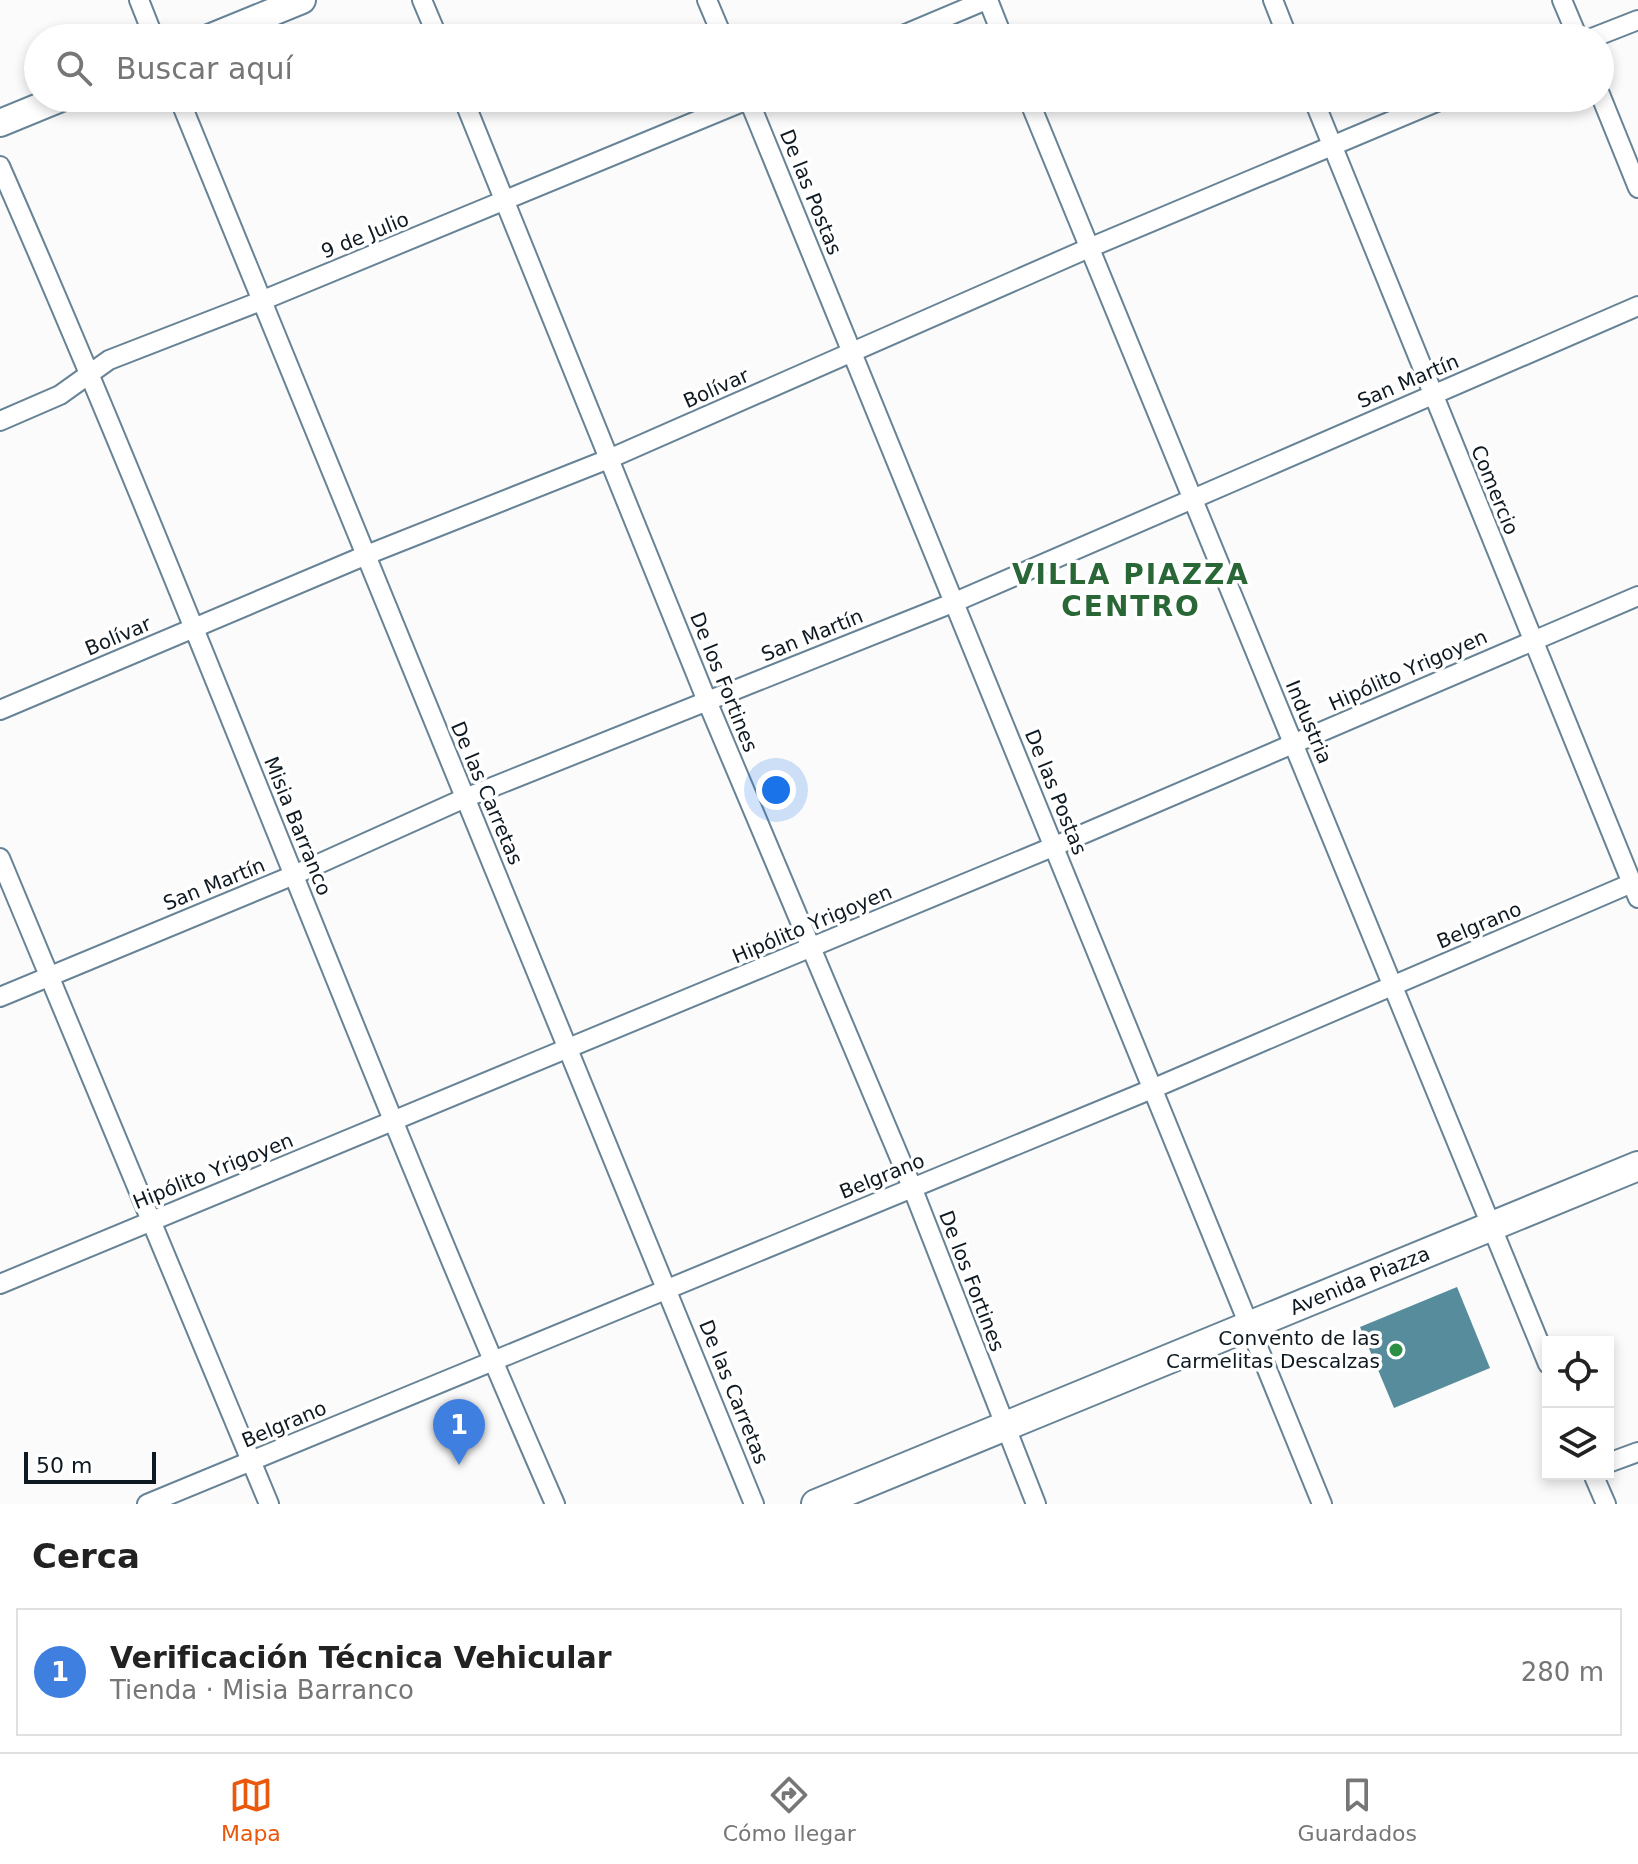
<!DOCTYPE html>
<html lang="es">
<head>
<meta charset="utf-8">
<style>
	:root { --surface:#fff; --page:#f6f6f6; --text:#222; --muted:#767676; --line:#e0e0e0; --accent:#ea580c }
	body { margin:0; font-family:"DejaVu Sans",sans-serif; background:var(--page); color:var(--text) }
	.controls { position:absolute; right:24px; bottom:24px; display:grid; overflow:hidden; border-radius:0px; box-shadow:0 4px 12px #0003 }
	.controls button { width:72px; height:72px; display:grid; place-items:center; padding:0; border:0; border-bottom:2px solid var(--line); background:var(--surface); color:var(--text); font:40px sans-serif }
	.scale { position:absolute; left:24px; bottom:20px; width:132px; box-sizing:border-box; padding-left:8px; border:4px solid #0e1921; border-top:0; font-size:22px; line-height:28px; white-space:nowrap; color:#0e1921; -webkit-text-stroke:6px #fff; paint-order:stroke }
	.you { position:absolute; left:776px; top:790px; width:28px; height:28px; margin:-20px; border:6px solid #fff; border-radius:50%; background:#1a73e8; box-shadow:0 0 0 12px #1a73e833 }
	.badge { display:grid; place-items:center; width:52px; height:52px; border-radius:50%; background:var(--accent); color:#fff; font-size:26px; font-weight:700 }
	.pin { position:absolute; translate:-50% -66px; filter:drop-shadow(0 2px 4px #0008) }
	.pin::after { content:''; position:absolute; top:42px; width:28px; height:24px; background:inherit; clip-path:polygon(0 0,100% 0,50% 100%) }
	.list { margin:0; padding:0; list-style:none }
	h2 { display:flex; justify-content:space-between; align-items:center; height:104px; margin:0; padding:0 32px; font-size:34px }
	h2 small { font-size:26px; font-weight:400; color:var(--muted) }
	.list li { display:grid; grid-template-columns:52px 1fr auto; gap:24px; align-items:center; box-sizing:border-box; height:128px; margin:0 16px 16px; padding:0 16px; border:2px solid var(--line); border-radius:0px }
	.list b { display:block; font-size:30px; white-space:nowrap }
	.list p { margin:0; font-size:26px; white-space:nowrap; color:var(--muted) }
	.list em { font-size:26px; font-style:normal; color:var(--muted) }
	.icon { flex:none; width:44px; height:44px; fill:none; stroke:currentColor; stroke-width:2; stroke-linecap:round; stroke-linejoin:round }
	.map { position:relative; flex:none; width:1638px; height:1504px; overflow:hidden }
	.search { position:absolute; background:var(--surface); box-shadow:0 4px 12px #0003; left:24px; right:24px; top:24px; height:88px; display:flex; align-items:center; gap:20px; box-sizing:border-box; padding:0 28px; border-radius:44px; color:var(--muted); font-size:30px }
	.sheet { height:248px; background:var(--surface) }
	nav { display:flex; justify-content:space-around; align-items:center; box-sizing:border-box; height:112px; border-top:2px solid var(--line); background:var(--surface); font-size:22px; color:var(--muted) }
	nav a { display:grid; justify-items:center; gap:4px }
	nav .on { color:var(--accent) }
	.map>svg:first-child { display:block }
</style>
</head>
<body>
<div class="map">
<svg width="1638" height="1504" viewBox="0 0 1638 1504">
	<rect width="100%" height="100%" fill="#fbfbfb"/>
	<path fill="#578c9d" d="M1457,1287L1490,1368L1394,1408L1360,1327Z"/>
	<g fill="none" stroke-linecap="round" stroke-linejoin="round">
		<defs>
			<g id="street">
				<path d="M139,0L154,38"/>
				<path d="M422,0L438,38"/>
				<path d="M707,0L723,38"/>
				<path d="M988,0L1003,38"/>
				<path d="M1273,0L1288,38"/>
				<path d="M1562,0L1578,38"/>
				<path d="M896,38L986,0"/>
				<path d="M1592,38L1638,20"/>
				<path d="M1600,94L1638,188"/>
				<path d="M179,98L754,1504"/>
				<path d="M463,98L707,701L912,1187L1036,1504"/>
				<path d="M748,98L1322,1504"/>
				<path d="M1028,98L1548,1364"/>
				<path d="M1313,98L1638,898"/>
				<path d="M0,166C194,608 361,1062 555,1504"/>
				<path d="M0,421L60,395L109,360L261,301L752,98"/>
				<path d="M0,710L364,556L611,458L1089,248L1446,98"/>
				<path d="M0,858L269,1504"/>
				<path d="M0,997L294,875L465,798L955,602L1638,306"/>
				<path d="M0,1284L1055,846L1638,596"/>
				<path d="M1608,1463L1638,1452"/>
				<path d="M1593,1474L1606,1504"/>
				<path d="M147,1504L1152,1089L1632,883"/>
			</g>
			<g id="secondary">
				<path d="M209,38L302,0"/>
				<path d="M0,123L61,98"/>
			</g>
			<g id="primary">
				<path id="s1" d="M816,1504L1638,1166"/>
			</g>
		</defs>
		<use href="#street" stroke="#678396" stroke-width="22"/>
		<use href="#secondary" stroke="#678396" stroke-width="30"/>
		<use href="#primary" stroke="#678396" stroke-width="32"/>
		<use href="#street" stroke="#fff" stroke-width="18"/>
		<use href="#secondary" stroke="#fff" stroke-width="26"/>
		<use href="#primary" stroke="#fff" stroke-width="28"/>
	</g>
	<circle fill="#2b8f44" stroke="#fff" stroke-width="3" cx="1396" cy="1350" r="8"/>
	<g text-anchor="middle" dominant-baseline="central" stroke-width="7" stroke-linejoin="round" paint-order="stroke">
		<g font-size="20" fill="#0e1921" stroke="#fff">
			<text transform="translate(811 192) rotate(68)">De las Postas</text>
			<text transform="translate(365 235) rotate(-22)">9 de Julio</text>
			<text transform="translate(1408 381) rotate(-23)">San Martín</text>
			<text transform="translate(716 388) rotate(-24)">Bolívar</text>
			<text transform="translate(1495 490) rotate(68)">Comercio</text>
			<text transform="translate(812 635) rotate(-22)">San Martín</text>
			<text transform="translate(118 636) rotate(-23)">Bolívar</text>
			<text transform="translate(1408 670) rotate(-24)">Hipólito Yrigoyen</text>
			<text transform="translate(724 682) rotate(68)">De los Fortines</text>
			<text transform="translate(1309 722) rotate(67)">Industria</text>
			<text transform="translate(1056 792) rotate(68)">De las Postas</text>
			<text transform="translate(487 793) rotate(67)">De las Carretas</text>
			<text transform="translate(298 826) rotate(68)">Misia Barranco</text>
			<text transform="translate(214 884) rotate(-22)">San Martín</text>
			<text transform="translate(812 924) rotate(-23)">Hipólito Yrigoyen</text>
			<text transform="translate(1479 925) rotate(-23)">Belgrano</text>
			<text transform="translate(213 1171) rotate(-22)">Hipólito Yrigoyen</text>
			<text transform="translate(882 1176) rotate(-22)">Belgrano</text>
			<text stroke="none"><textPath href="#s1" startOffset="588">Avenida Piazza</textPath></text>
			<text transform="translate(972 1281) rotate(69)">De los Fortines</text>
			<text transform="translate(734 1392) rotate(68)">De las Carretas</text>
			<text transform="translate(284 1424) rotate(-23)">Belgrano</text>
		</g>
		<g font-size="20" fill="#0e1921" stroke="#fff" text-anchor="end">
			<text x="1380" y="1338">Convento de las<tspan x="1380" dy="23">Carmelitas Descalzas</tspan></text>
		</g>
		<g font-size="28" font-weight="bold" letter-spacing="2" fill="#296736" stroke="#fff">
			<text x="1131" y="574">VILLA PIAZZA<tspan x="1131" dy="32">CENTRO</tspan></text>
		</g>
	</g>
</svg>
<div class="controls">
<button><svg class="icon" aria-label="locate" viewBox="0 0 24 24"><circle cx="12" cy="12" r="6"/><path d="M12 2v4M12 18v4M2 12h4M18 12h4"/></svg></button>
<button><svg class="icon" aria-label="layers" viewBox="0 0 24 24"><path d="M12 4l9 5-9 5-9-5zM3 14l9 5 9-5"/></svg></button>
</div>
<div class="scale">50 m</div>
<div class="you"></div>
<div class="pin badge" style="left:459px;top:1465px;background:#3f7fe0">1</div>
<div class="search"><svg class="icon" aria-label="search" viewBox="0 0 24 24"><circle cx="10" cy="10" r="6"/><path d="M15 15l6 6"/></svg>Buscar aquí</div>
</div>
<section class="sheet">
<h2>Cerca<small></small></h2>
<ul class="list">
<li><span class="badge" style="background:#3f7fe0">1</span><div><b>Verificación Técnica Vehicular</b><p>Tienda · Misia Barranco</p></div><em>280 m</em></li>
</ul>
</section>
<nav>
<a class="on"><svg class="icon" aria-label="map" viewBox="0 0 24 24"><path d="M3 6l6-2 6 2 6-2v14l-6 2-6-2-6 2zM9 4v14M15 6v14"/></svg>Mapa</a>
<a><svg class="icon" aria-label="directions" viewBox="0 0 24 24"><path d="M12 3l9 9-9 9-9-9zM9 14v-3h6M13 9l2 2-2 2"/></svg>Cómo llegar</a>
<a><svg class="icon" aria-label="saved" viewBox="0 0 24 24"><path d="M7 4h10v16l-5-4-5 4z"/></svg>Guardados</a>
</nav>
</body>
</html>
